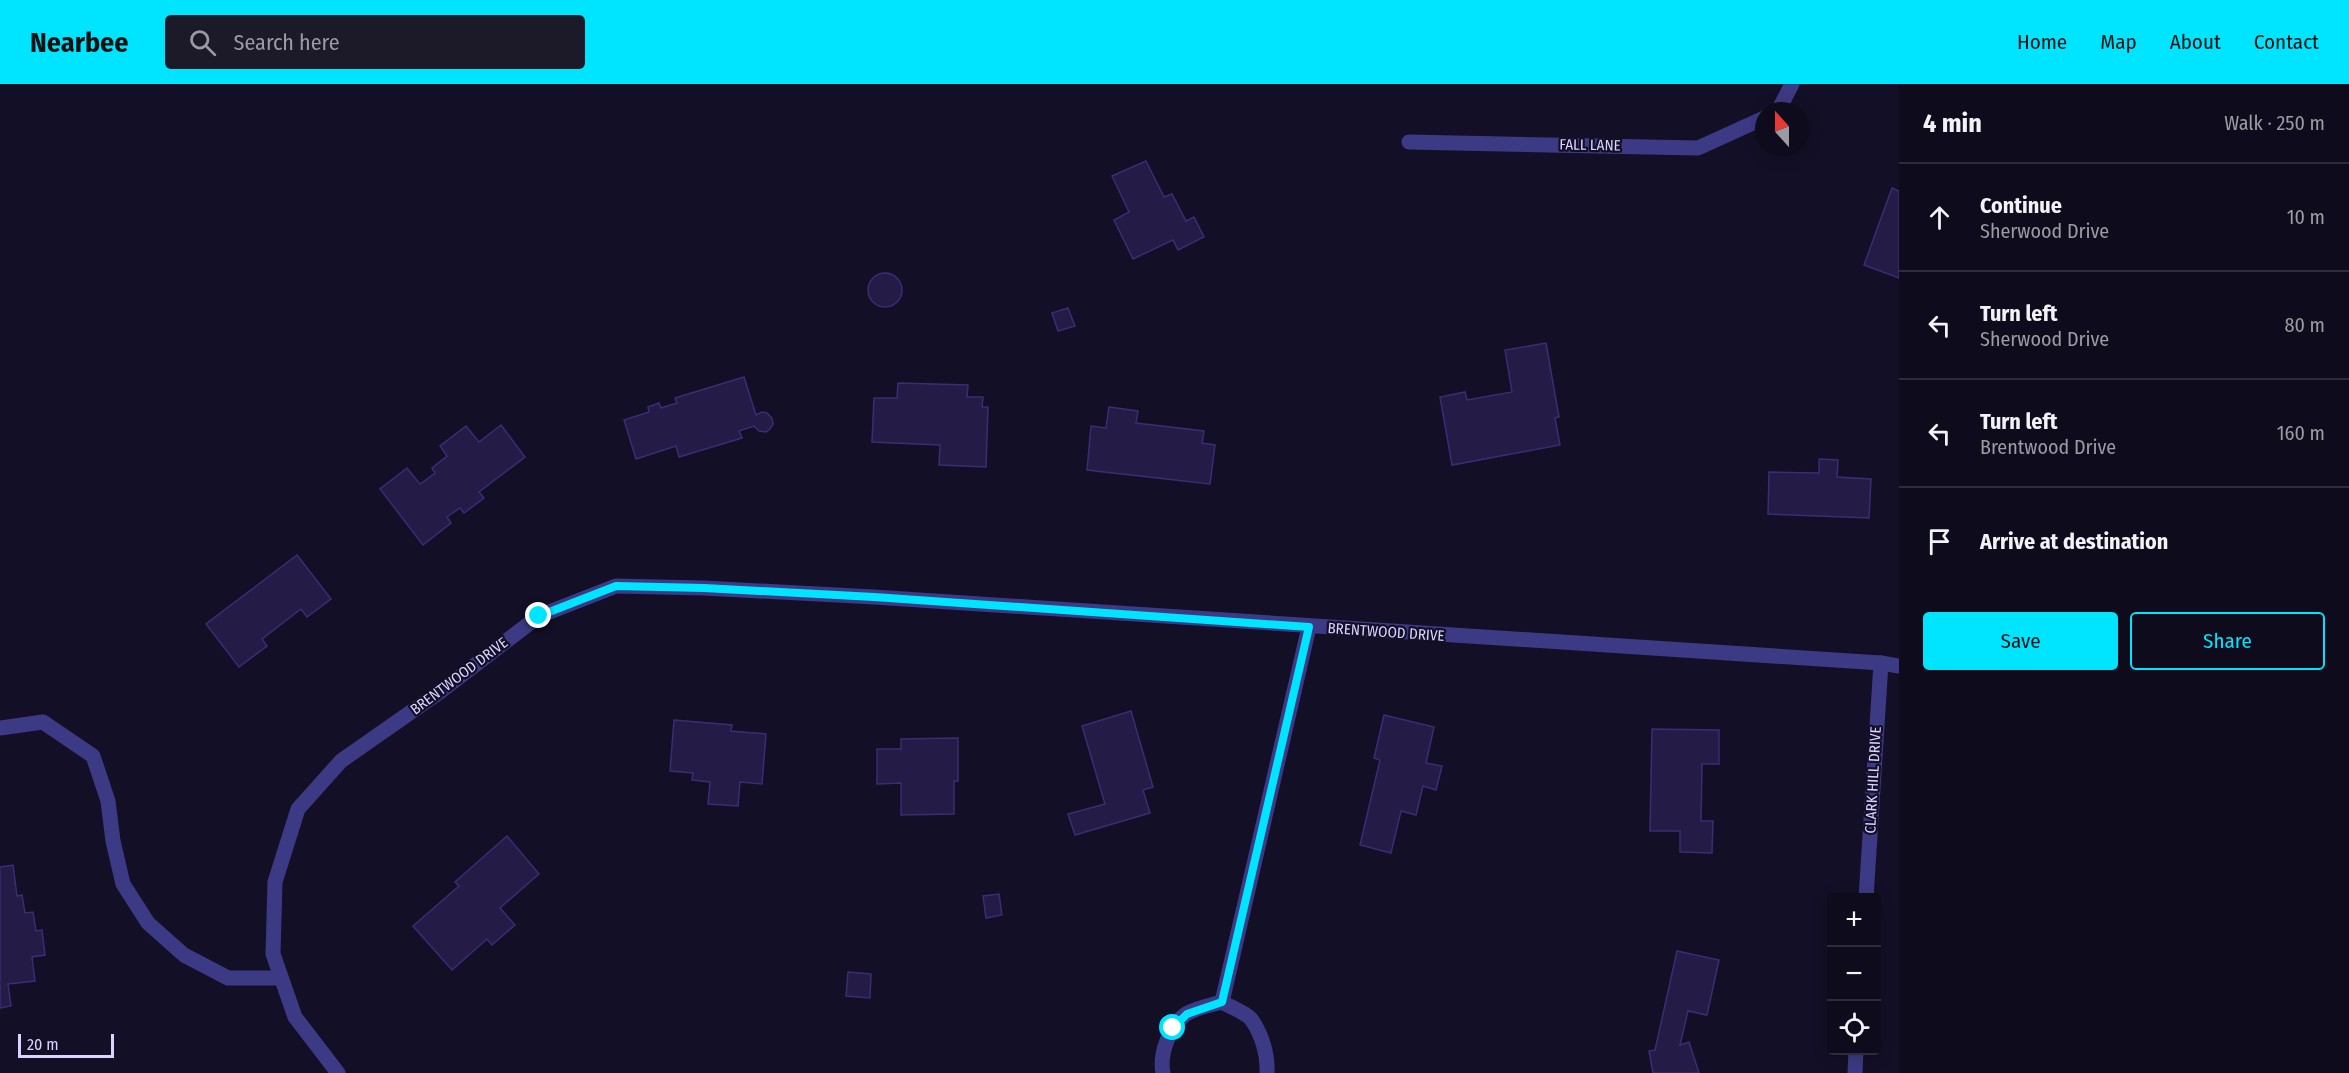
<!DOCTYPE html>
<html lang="en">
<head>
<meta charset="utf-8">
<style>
	:root { --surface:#0e0b1c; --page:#1c1929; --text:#f1f3f6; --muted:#9b9ba3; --line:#2e2b3b; --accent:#00e5ff }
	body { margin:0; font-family:"Fira Sans Condensed",sans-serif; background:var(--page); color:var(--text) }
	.controls { position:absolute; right:18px; bottom:18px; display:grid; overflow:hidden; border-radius:6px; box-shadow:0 3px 15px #0003 }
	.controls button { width:54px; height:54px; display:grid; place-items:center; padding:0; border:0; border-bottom:2px solid var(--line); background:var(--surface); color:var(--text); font:30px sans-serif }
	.compass { position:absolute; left:1755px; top:18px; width:54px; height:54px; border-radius:50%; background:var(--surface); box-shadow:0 3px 15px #0003; rotate:339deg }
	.scale { position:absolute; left:18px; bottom:15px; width:96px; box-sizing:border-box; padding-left:6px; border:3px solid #d9d4ff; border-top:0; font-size:16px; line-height:21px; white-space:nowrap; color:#d9d4ff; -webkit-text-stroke:4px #130f26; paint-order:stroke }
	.stop { position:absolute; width:18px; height:18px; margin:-14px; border:4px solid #00e5ff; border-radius:50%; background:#fff }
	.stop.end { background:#00e5ff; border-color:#fff; box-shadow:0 2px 6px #0008 }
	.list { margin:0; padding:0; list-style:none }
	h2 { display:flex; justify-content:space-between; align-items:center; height:78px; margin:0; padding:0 24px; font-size:26px }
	h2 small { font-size:20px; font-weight:400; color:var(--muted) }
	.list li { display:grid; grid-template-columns:39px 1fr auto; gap:18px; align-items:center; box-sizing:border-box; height:108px; padding:0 24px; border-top:2px solid var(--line) }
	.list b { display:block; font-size:22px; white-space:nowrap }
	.list p { margin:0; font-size:20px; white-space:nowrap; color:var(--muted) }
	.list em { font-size:20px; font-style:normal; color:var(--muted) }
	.actions { display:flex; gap:12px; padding:18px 24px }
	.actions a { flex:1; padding:14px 0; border:2px solid var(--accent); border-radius:6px; text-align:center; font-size:21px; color:var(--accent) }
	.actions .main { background:var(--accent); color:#111 }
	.icon { flex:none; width:33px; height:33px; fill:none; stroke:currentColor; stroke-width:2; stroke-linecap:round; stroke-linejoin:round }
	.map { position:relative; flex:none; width:1899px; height:989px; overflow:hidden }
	header { display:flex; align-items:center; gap:36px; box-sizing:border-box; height:84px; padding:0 30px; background:var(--accent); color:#111 }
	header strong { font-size:28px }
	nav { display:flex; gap:33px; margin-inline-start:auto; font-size:21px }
	.search { width:420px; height:54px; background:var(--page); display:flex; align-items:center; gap:15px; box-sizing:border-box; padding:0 21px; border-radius:6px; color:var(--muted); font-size:22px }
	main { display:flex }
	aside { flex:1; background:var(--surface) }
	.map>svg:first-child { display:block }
</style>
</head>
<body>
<header>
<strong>Nearbee</strong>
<div class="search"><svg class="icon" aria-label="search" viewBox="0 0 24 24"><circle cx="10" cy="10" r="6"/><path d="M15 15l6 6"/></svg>Search here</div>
<nav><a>Home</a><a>Map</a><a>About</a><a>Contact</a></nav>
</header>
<main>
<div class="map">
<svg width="1899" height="989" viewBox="0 0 1899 989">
	<rect width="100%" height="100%" fill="#130f26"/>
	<g fill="#241b47" stroke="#3b2d73" stroke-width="1.5">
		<path d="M1146,77L1164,113L1172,110L1186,137L1194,133L1204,153L1178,166L1173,156L1133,175L1114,136L1129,128L1112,92Z"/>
		<path d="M1892,104L1899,107V194L1864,181Z"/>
		<circle cx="885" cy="206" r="17"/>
		<path d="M1068,224L1075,242L1058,247L1052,229Z"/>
		<path d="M1546,259L1559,333L1555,334L1560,361L1452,381L1440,313L1465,308L1467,316L1512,308L1505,266Z"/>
		<path d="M744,293L756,331L762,328L767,329L772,334L773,340L770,345L766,348L759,347L754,342L739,347L742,354L679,373L676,362L636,375L624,336L649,328L648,323L659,319L661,324L677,319L675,314Z"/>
		<path d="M898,299L968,301L967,313H983L982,323H988L986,383L939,381L940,361L872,358L874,314H897Z"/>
		<path d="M1109,323L1138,327L1136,339L1204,347L1202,359L1215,361L1210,400L1087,386L1091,342L1106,344Z"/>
		<path d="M501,341L525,373L479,408L484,414L464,429L460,424L447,433L451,439L423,461L380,405L407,384L420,400L435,389L432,384L447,372L440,362L466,342L479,358Z"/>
		<path d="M1819,375L1838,376L1837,393L1871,395L1869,434L1768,430L1769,388L1819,389Z"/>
		<path d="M297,471L331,515L307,533L301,525L262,555L267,562L239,583L206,540Z"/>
		<path d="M1131,627L1153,703L1143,706L1150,729L1075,751L1068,730L1105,720L1082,642Z"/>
		<path d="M1384,631L1434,643L1426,679L1442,682L1436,706L1423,702L1416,731L1401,727L1391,769L1360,761L1380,676L1374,674Z"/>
		<path d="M674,636L732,641L731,647L766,650L762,700L740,698L738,722L708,720L710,698L692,696L693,689L670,687Z"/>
		<path d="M1652,645L1719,646V680H1702L1701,737H1713L1712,769L1680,768V747H1650Z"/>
		<path d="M958,654V697H954V730L901,731V699L877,700V665H901V655Z"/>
		<path d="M507,752L539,790L500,824L515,841L492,861L487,855L452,886L413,842L459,802L455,798Z"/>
		<path d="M13,781L17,812L22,811L25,829L33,828L36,847L42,846L45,871L32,873L35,897L8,900L11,922L0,924V783Z"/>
		<path d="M999,810L1002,831L986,834L983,812Z"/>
		<path d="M1677,867L1719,876L1707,931L1688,927L1680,961L1689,958L1699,989H1653L1649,967L1655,966Z"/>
		<path d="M848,888L871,890L870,914L846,912Z"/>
	</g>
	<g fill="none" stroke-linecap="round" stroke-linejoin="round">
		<g stroke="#3d3a85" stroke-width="15">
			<path d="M1778,27L1792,0"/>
			<path d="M1409,58L1698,64L1764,34"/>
			<path d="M0,644L43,638L93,672L108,717L113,757L123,800L148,839L184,871L228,894H281"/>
			<path d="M1866,814L1881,579"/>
			<path d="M1222,918L1309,543"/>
			<path d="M338,989L295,933L273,870L275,798L298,725L341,677L441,607L539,532L616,502L704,504L874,513L1881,579L1899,582"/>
			<path d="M1163,989C1159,970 1170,941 1186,930C1196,924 1211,921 1222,918C1230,923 1245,928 1251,935C1262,950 1268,971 1267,989"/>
			<path d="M1855,989L1856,966"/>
		</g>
	</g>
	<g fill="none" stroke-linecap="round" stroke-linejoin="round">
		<path stroke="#00e5ff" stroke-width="8" d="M539,532L616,502L704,504L874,513L1309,543L1222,918L1187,930L1173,944"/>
	</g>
	<g text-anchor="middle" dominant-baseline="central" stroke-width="4.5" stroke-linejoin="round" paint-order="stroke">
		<g font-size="15" fill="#d9d4ff" stroke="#130f26">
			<text transform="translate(1590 61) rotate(1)">FALL LANE</text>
			<text transform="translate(1386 548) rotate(4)">BRENTWOOD DRIVE</text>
			<text transform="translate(459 592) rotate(-37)">BRENTWOOD DRIVE</text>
			<text transform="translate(1873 696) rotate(-87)">CLARK HILL DRIVE</text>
		</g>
	</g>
</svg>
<div class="controls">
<button>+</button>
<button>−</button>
<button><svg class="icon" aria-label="locate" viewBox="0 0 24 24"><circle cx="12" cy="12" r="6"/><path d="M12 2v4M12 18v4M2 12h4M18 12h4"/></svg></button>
</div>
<svg class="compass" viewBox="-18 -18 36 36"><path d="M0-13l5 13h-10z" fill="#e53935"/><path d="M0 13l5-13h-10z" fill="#9b9ba3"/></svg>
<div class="scale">20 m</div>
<div class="stop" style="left:1173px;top:944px"></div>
<div class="stop end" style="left:539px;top:532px"></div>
</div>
<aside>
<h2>4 min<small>Walk · 250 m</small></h2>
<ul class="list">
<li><svg class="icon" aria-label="ahead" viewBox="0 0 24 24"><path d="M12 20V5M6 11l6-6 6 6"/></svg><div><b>Continue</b><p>Sherwood Drive</p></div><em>10 m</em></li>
<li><svg class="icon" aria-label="left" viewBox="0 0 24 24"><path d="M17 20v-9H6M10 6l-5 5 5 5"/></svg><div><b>Turn left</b><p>Sherwood Drive</p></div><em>80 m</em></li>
<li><svg class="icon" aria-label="left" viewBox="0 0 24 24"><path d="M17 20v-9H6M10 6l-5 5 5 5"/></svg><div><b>Turn left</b><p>Brentwood Drive</p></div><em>160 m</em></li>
<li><svg class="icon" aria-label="arrive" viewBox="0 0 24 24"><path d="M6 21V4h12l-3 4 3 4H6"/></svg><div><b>Arrive at destination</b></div></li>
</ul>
<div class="actions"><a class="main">Save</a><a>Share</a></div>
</aside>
</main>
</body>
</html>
